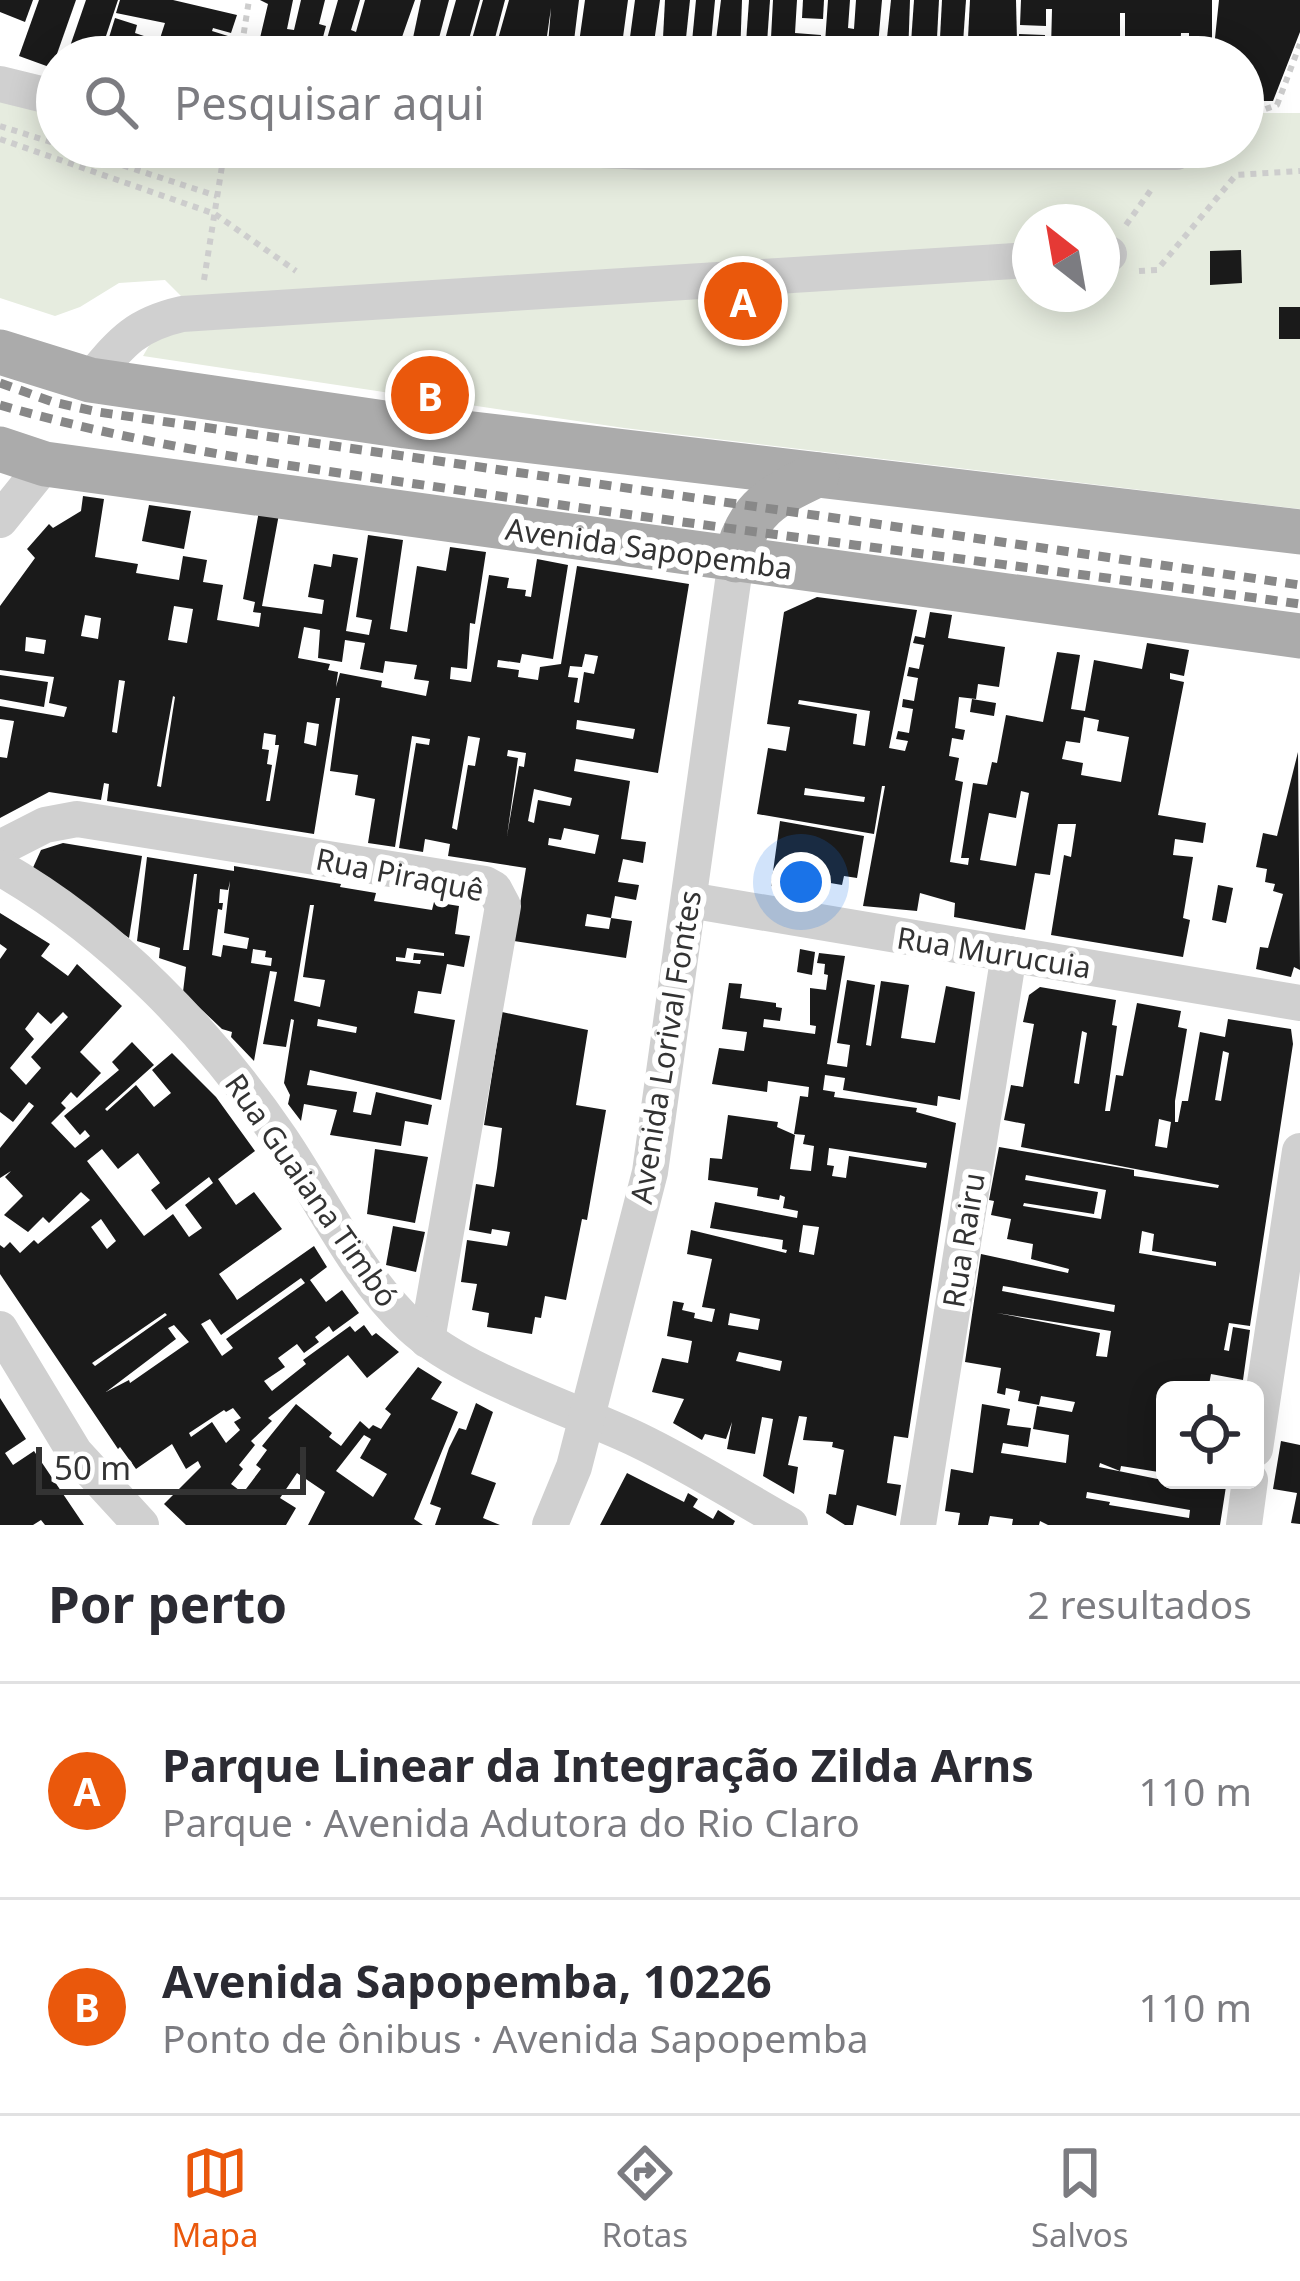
<!DOCTYPE html>
<html lang="pt">
<head>
<meta charset="utf-8">
<style>
	:root { --surface:#fff; --page:#f2f2f3; --text:#2b2b33; --muted:#7c7c81; --line:#e1e1e2; --accent:#ea580c }
	body { margin:0; font-family:"Noto Sans",sans-serif; background:var(--page); color:var(--text) }
	.controls { position:absolute; right:36px; bottom:36px; display:grid; overflow:hidden; border-radius:18px; box-shadow:0 6px 30px #0003 }
	.controls button { width:108px; height:108px; display:grid; place-items:center; padding:0; border:0; border-bottom:3px solid var(--line); background:var(--surface); color:var(--text); font:60px sans-serif }
	.compass { position:absolute; left:1012px; top:204px; width:108px; height:108px; border-radius:50%; background:var(--surface); box-shadow:0 6px 30px #0003; rotate:329deg }
	.scale { position:absolute; left:36px; bottom:30px; width:270px; box-sizing:border-box; padding-left:12px; border:6px solid #333; border-top:0; font-size:33px; line-height:42px; white-space:nowrap; color:#333; -webkit-text-stroke:9px #fff; paint-order:stroke }
	.you { position:absolute; left:801px; top:882px; width:42px; height:42px; margin:-30px; border:9px solid #fff; border-radius:50%; background:#1a73e8; box-shadow:0 0 0 18px #1a73e833 }
	.badge { display:grid; place-items:center; width:78px; height:78px; border-radius:50%; background:var(--accent); color:#fff; font-size:39px; font-weight:700 }
	.pin { position:absolute; translate:-50% -50%; border:6px solid #fff; box-shadow:0 3px 12px #0006 }
	.list { margin:0; padding:0; list-style:none }
	h2 { display:flex; justify-content:space-between; align-items:center; height:156px; margin:0; padding:0 48px; font-size:51px }
	h2 small { font-size:39px; font-weight:400; color:var(--muted) }
	.list li { display:grid; grid-template-columns:78px 1fr auto; gap:36px; align-items:center; box-sizing:border-box; height:216px; padding:0 48px; border-top:3px solid var(--line) }
	.list b { display:block; font-size:45px; white-space:nowrap }
	.list p { margin:0; font-size:39px; white-space:nowrap; color:var(--muted) }
	.list em { font-size:39px; font-style:normal; color:var(--muted) }
	.icon { flex:none; width:66px; height:66px; fill:none; stroke:currentColor; stroke-width:2; stroke-linecap:round; stroke-linejoin:round }
	.map { position:relative; flex:none; width:1300px; height:1525px; overflow:hidden }
	.search { position:absolute; background:var(--surface); box-shadow:0 6px 30px #0003; left:36px; right:36px; top:36px; height:132px; display:flex; align-items:center; gap:30px; box-sizing:border-box; padding:0 42px; border-radius:66px; color:var(--muted); font-size:45px }
	.sheet { height:588px; background:var(--surface) }
	nav { display:flex; justify-content:space-around; align-items:center; box-sizing:border-box; height:168px; border-top:3px solid var(--line); background:var(--surface); font-size:33px; color:var(--muted) }
	nav a { display:grid; justify-items:center; gap:6px }
	nav .on { color:var(--accent) }
	.map>svg:first-child { display:block }
</style>
</head>
<body>
<div class="map">
<svg width="1300" height="1525" viewBox="0 0 1300 1525">
	<rect width="100%" height="100%" fill="#fff"/>
	<path fill="#e6ecdf" fill-rule="evenodd" d="M0,89L57,106V147H1243V113H1300V509L624,428L143,356L154,337L198,313L165,280L119,283L80,307L55,316L0,298ZM1030,222H1102V294H1030Z"/>
	<g fill="#1a1a1a" fill-rule="evenodd">
		<path d="M0,0H33L25,22L0,12Z"/>
		<path d="M39,0H76L52,68L19,56Z"/>
		<path d="M86,0H118L99,57H72L67,55Z"/>
		<path d="M120,0H173L237,15L231,33L213,28L212,31L228,36L222,57H154L165,23L116,13Z"/>
		<path d="M260,0H293L287,29L294,30L301,0H325L319,24L326,26L319,52L290,45L287,57H253L254,36L260,38L268,4Z"/>
		<path d="M338,0H360L351,30L356,32L365,0H415L395,57H349L353,45L347,44L344,57H317L319,52L323,53Z"/>
		<path d="M421,0H449L434,57H409Z"/>
		<path d="M456,0H480L464,57H440Z"/>
		<path d="M483,0H505L490,57H467Z"/>
		<path d="M509,0H579L572,57H547L551,8L544,57H493Z"/>
		<path d="M585,0H628L621,52H628L635,0H660L652,57H577Z"/>
		<path d="M665,0H690L684,57H662Z"/>
		<path d="M696,0H715L710,54L691,52Z"/>
		<path d="M721,0H742L740,57H714Z"/>
		<path d="M749,0H770L766,57H745Z"/>
		<path d="M773,0H797L795,33L821,35L820,57H770Z"/>
		<path d="M803,0H824L823,19L802,18Z"/>
		<path d="M828,0H850L848,28L854,29L856,0H882L877,57L846,53V57H824Z"/>
		<path d="M891,0H910L908,57H885Z"/>
		<path d="M914,0H939L936,57H910Z"/>
		<path d="M942,0H966L962,57H939Z"/>
		<path d="M970,0H1016L1017,41L1013,57H967Z"/>
		<path d="M1021,0H1212V57H1189V33H1181L1180,52L1125,57V13H1120V57H1075V50L1051,49L1052,9H1046V26L1020,25Z"/>
		<path d="M1219,0H1300V32L1273,101H1243V57H1213Z"/>
		<path d="M115,18L137,25L135,33L153,39L147,57H103Z"/>
		<path d="M1019,34L1045,35V57H1019Z"/>
		<path d="M1241,250L1242,283L1210,285V251Z"/>
		<rect x="1279" y="307" width="21" height="32"/>
		<path d="M83,496L104,499L95,557L138,564L136,573L179,580L183,556L207,560L203,582L223,585L217,620L259,627L261,613L253,612L255,602L243,599L259,511L279,514L262,606L322,614L324,600L308,597L314,564L331,567L333,554L358,558L346,631L369,635L372,620L356,617L368,535L403,540L390,629L407,632L417,566L446,571L450,547L486,552L475,624L470,623L467,669L451,667L450,679L471,682L489,575L509,578L507,588L526,590L525,596L531,597L537,559L568,565L553,659L522,654L520,663L498,660L497,667L519,670L518,677L538,680L540,667L561,664L577,566L689,584L658,773L576,759L574,771L630,781L621,839L646,842L643,863L623,859L618,882L639,885L636,900L615,896L611,918L587,914L585,926L609,929L611,918L632,921L626,958L514,941L526,868L448,856L450,844L425,839L423,852L399,848L416,743L429,745L430,739L412,736L395,847L368,843L375,799L355,795L358,775L330,771L340,698H336L314,834L107,801L109,784L104,783L101,800L49,792L0,818V757L7,758L14,721L0,719V706L64,717L67,707L49,703L54,677L0,670V606L35,558L27,549L49,524L53,528L81,511ZM174,606L193,609L187,643L168,640ZM85,615L101,618L98,639L81,636ZM304,627L320,630L318,658L342,662L345,640L365,643L360,669L383,673L385,661L417,665L414,679L429,681L426,696L381,687L382,681L340,673L336,687L338,672L328,670L330,664L298,658ZM26,637L46,640L44,654L25,651ZM585,654L598,656L594,674L584,672L579,703L574,702L578,678L568,677L570,666L582,667ZM119,680L125,681L117,733L112,732ZM173,696L175,697L161,787L157,786ZM577,720L635,729L633,739L576,729ZM307,722L319,724L316,746L304,743ZM264,733L276,735L275,745H279L270,801H266L272,765L267,764L269,750L262,749ZM468,736L480,738L475,766L468,765L457,830L452,828ZM508,750L526,753L524,767L519,766L507,836L518,758L507,756ZM534,789L572,798L570,806L538,800L534,823L528,821ZM564,828L599,835L595,854L548,845L549,838L561,840Z"/>
		<path d="M149,505L191,511L184,549L142,541Z"/>
		<path d="M817,597L917,610L889,748L905,751L908,741L896,739L898,731L909,733L913,709L902,707L903,699L914,701L918,678L907,676L909,667L919,669L924,645L913,643L915,636L925,638L930,612L952,615L948,638L1005,647L999,687L978,684L976,699L959,697L955,728L965,730L963,740L952,738L949,756L959,758L955,780L963,782L950,862L968,865L969,858H961L973,783L987,785L992,762L997,763L1006,715L1043,722L1057,652L1080,655L1071,709L1085,711L1094,660L1142,669L1147,643L1189,650L1184,676L1170,673V679L1184,682L1158,815L1206,823L1203,843L1175,839L1173,855L1193,857L1183,918L1190,920L1183,957L1051,935L1064,855L1071,857L1076,824H1058L1050,875L1035,873L1025,930L954,917L955,903L920,893L917,911L863,906L885,786H882L874,834L757,814L768,748L786,751L790,727L767,724L784,612ZM799,700L870,711L865,746L853,744L857,714L798,704ZM1084,717L1099,720L1097,731L1129,737L1121,782L1081,775L1083,763L1062,759L1066,741L1080,743ZM805,788L865,797L864,802L804,795ZM1021,791L1029,793L1016,866L980,860L989,813L1016,818Z"/>
		<path d="M0,675L48,682L44,707L0,699Z"/>
		<path d="M972,699L996,703L994,716L970,712Z"/>
		<path d="M1298,752L1300,970L1294,967L1291,977L1256,969L1260,947L1268,948L1283,894L1273,891L1275,884L1265,882L1267,869L1256,867L1263,833L1277,836Z"/>
		<path d="M780,821L864,836L857,878L844,876L842,885L813,880L810,893L771,886Z"/>
		<path d="M63,843L142,856L129,938L31,872L41,850Z"/>
		<path d="M147,857L234,871V866L341,884L340,887L376,893L374,901L432,910L434,902L459,906L455,934L470,936L464,967L447,964L441,994L418,991L414,1013L455,1020L441,1100L310,1070L307,1085L357,1092L353,1112L371,1115L376,1092L432,1105L428,1125L405,1121L401,1146L330,1135L337,1110L304,1104L301,1121L288,1104L290,1095L284,1083L294,1020L291,1019L286,1047L263,1044L277,972L270,971L254,1061L231,1037L232,1032L222,1029L183,992L186,967L159,958L160,948L137,941ZM194,874H197L189,950H183ZM230,881L224,933L249,938L247,949L223,945L221,957L212,955L218,909L222,910L223,903H219L220,889L228,890ZM310,905H314L303,977L325,980L320,1007L294,1001ZM407,948L444,953V956L414,953L413,960H421L420,964L396,961V957L405,958ZM253,949L266,951L265,957L272,958L271,966L251,963ZM318,1019L357,1027L356,1033L317,1026Z"/>
		<path d="M1218,885L1233,888L1226,923L1212,920Z"/>
		<path d="M0,913L50,944L41,956L68,976L77,964L122,1006L80,1052L101,1073L77,1098L71,1092L61,1103L66,1108L51,1123L53,1125L75,1148L90,1136L85,1130L80,1135L64,1116L119,1070L112,1062L132,1042L154,1065L105,1109L107,1111L136,1085L154,1107L171,1093L152,1070L172,1053L216,1097L255,1151L218,1179L236,1205L254,1192L282,1229L219,1274L234,1295L237,1300L314,1246L327,1267L310,1280L326,1302L342,1290L359,1313L333,1332L329,1326L315,1337L319,1342L304,1353L297,1344L278,1358L285,1367L264,1381L272,1391L306,1364L303,1360L350,1326L355,1332L364,1325L372,1336L376,1333L399,1352L367,1378L348,1355L268,1418L272,1421L251,1441L255,1445L239,1465L243,1469L231,1484L243,1493L261,1469L256,1465L267,1450L262,1446L296,1404L332,1433L329,1437L341,1446L360,1421L369,1429L373,1425L381,1429L391,1414L385,1409L418,1367L442,1382L431,1399L458,1412L414,1519L423,1525H308L325,1492L297,1473L280,1498L296,1508L286,1525H186L164,1504L201,1467L198,1461L186,1469L172,1444L136,1469L120,1447L118,1449L0,1274V1245L4,1248L10,1242L20,1253L34,1240L38,1244L90,1200L81,1192L49,1223L43,1217L28,1232L4,1215L23,1196L5,1177L11,1171L0,1178V1148L34,1106L29,1102L13,1122L0,1112V959L7,949L0,944ZM38,1012L51,1024L63,1012L68,1017L31,1057L41,1068L26,1085L10,1068L34,1039L25,1029ZM102,1149L118,1169L138,1153L160,1183L151,1190L166,1210L209,1177L213,1183L185,1205L202,1228L189,1237L173,1214L144,1236L87,1161ZM101,1219L116,1241L107,1249L91,1227ZM301,1278L305,1283L226,1339L233,1348L222,1356L201,1324L210,1319L221,1335ZM165,1313L167,1315L95,1366L92,1363ZM174,1325L189,1342L130,1383L129,1380L106,1392L176,1339L168,1328ZM233,1408L241,1418L234,1422L240,1430L226,1443L212,1422L191,1437L189,1433L224,1410L226,1412ZM364,1435L371,1439L360,1458L387,1474L373,1497L336,1471Z"/>
		<path d="M800,949L815,952L812,975L797,972Z"/>
		<path d="M819,953L845,956L827,1064L847,1067L850,1045L837,1043L847,980L875,985L866,1045L871,1046L881,981L909,985L901,1038L935,1043L946,986L975,992L960,1100L938,1096L937,1106L843,1090L845,1078L825,1075L823,1090L835,1092L834,1097L917,1108L916,1112L956,1123L908,1438L894,1436L887,1483L901,1485L896,1516L857,1505L853,1525H845L826,1513L829,1494L836,1495L844,1450L832,1447L833,1442L803,1440L807,1417L799,1416L788,1465L798,1467L794,1494L763,1476L773,1419L762,1417L755,1454L727,1449L732,1422L726,1439L705,1434L702,1440L673,1423L684,1399L652,1392L662,1358L688,1363L692,1341L667,1336L673,1301L684,1303L682,1310L695,1313L694,1318L712,1322L715,1309L702,1307L712,1259L687,1254L691,1230L786,1253L787,1250L782,1249L783,1240L710,1228L715,1202L797,1218L798,1211L783,1208L785,1197L780,1195L779,1200L757,1196L758,1188L708,1180L710,1158L722,1159L728,1115L778,1122L777,1127L795,1135L790,1169L811,1171L814,1146L803,1144L805,1135L794,1134L800,1096L808,1097L809,1087L768,1081L767,1092L712,1084L719,1048L744,1051L747,1032L722,1029L729,983L742,984L740,998L776,1003V1007L782,1008L780,1021L764,1019L763,1027L815,1034L816,1026L810,1025V988L826,990L828,975L824,974L825,964L817,963ZM829,1148L927,1163L926,1168L849,1156L846,1178L832,1176L834,1166L827,1165ZM803,1225L819,1227L814,1255L799,1252ZM730,1313L760,1319L758,1330L728,1325ZM739,1352L782,1361L780,1371L736,1361Z"/>
		<path d="M1040,987L1116,1000L1112,1025L1117,1026L1105,1111H1110L1116,1075L1123,1076L1137,1003L1181,1011L1178,1027L1187,1029L1175,1101V1122H1178L1182,1101H1188L1200,1032L1225,1037L1228,1019L1291,1029L1293,1044L1250,1326L1229,1323L1224,1350L1229,1351L1233,1327L1250,1330L1243,1380L1211,1374L1208,1390H1165V1473L1121,1466L1120,1471L1100,1463L1099,1467L1182,1484L1227,1480L1220,1525H1048L1040,1521L1039,1525H1012L1013,1519L990,1516L988,1525H958L960,1513L945,1511L951,1469L973,1473L982,1404L1010,1409L1007,1425L1031,1428L1028,1447L1003,1443L1001,1453L1066,1463L1069,1435L1033,1429L1037,1406L1072,1412L1075,1402L1041,1396L1039,1405L1018,1401L1020,1391L1006,1388L1005,1395L997,1393L1001,1368L965,1362L981,1254L1068,1273L1069,1269L1031,1259L1033,1244L1007,1239L1011,1219L991,1215L994,1201L989,1200L999,1147L1134,1170V1176L1218,1188L1219,1185L1021,1147L1025,1124L1004,1120L1011,1085L1023,1087L1034,1024L1023,1022L1029,995ZM1082,1031L1087,1033L1079,1084L1074,1083ZM1223,1051L1229,1053L1221,1101L1215,1100ZM1159,1119L1171,1122L1167,1148L1155,1146ZM1026,1175L1106,1190L1101,1219L1023,1206L1024,1203L1094,1214L1098,1192L1025,1180ZM1142,1231L1154,1234L1152,1251L1216,1262V1266L1139,1253ZM1003,1286L1115,1305L1114,1312L1002,1291ZM997,1313L1111,1331L1107,1357L1096,1356L1100,1333ZM1087,1492L1190,1510L1189,1518L1109,1505L1110,1502L1086,1498Z"/>
		<path d="M502,1012L588,1030L576,1105L606,1110L587,1220L582,1219L566,1300L545,1296L541,1318L535,1317L532,1334L487,1327L489,1313L472,1310L477,1284L461,1282L467,1240L507,1246L510,1232L492,1229L491,1234L469,1230L476,1184L494,1187L497,1168L502,1128L484,1125Z"/>
		<path d="M375,1149L428,1157L415,1223L367,1214Z"/>
		<path d="M393,1226L425,1232L416,1272L386,1265Z"/>
		<path d="M0,1398L26,1439L5,1453L13,1465L34,1451L84,1525H45L41,1520L33,1525H0Z"/>
		<path d="M476,1403L493,1412L471,1474L496,1483L483,1518L500,1525H435L441,1508L430,1504L449,1448L459,1428L466,1430Z"/>
		<path d="M1281,1441L1300,1445V1524L1291,1523L1297,1493L1273,1489Z"/>
		<path d="M627,1473L684,1502L688,1493L698,1499L693,1507L713,1519L718,1510L735,1521L733,1525H600Z"/>
	</g>
	<g fill="none" stroke-linecap="round" stroke-linejoin="round">
		<g stroke="#cdcdcd" stroke-width="6" stroke-dasharray="6 6" stroke-linecap="butt">
			<path d="M240,57L249,0"/>
			<path d="M1243,117L1277,105L1300,44"/>
			<path d="M0,126L57,144"/>
			<path d="M0,139L215,214L296,271"/>
			<path d="M66,147L217,196"/>
			<path d="M1126,225L1153,187"/>
			<path d="M1139,271L1157,270L1236,175L1300,171"/>
			<path d="M204,280L225,147"/>
		</g>
		<g stroke="#d0d0d0" stroke-width="36">
			<path d="M0,84L57,98"/>
			<path d="M530,147L648,152H1176"/>
			<path d="M1102,255L1109,254"/>
			<path d="M90,380C121,343 134,325 182,314L1030,260"/>
			<path d="M0,520L45,464"/>
			<path d="M0,848L45,825L77,819L485,884L494,889L503,906L427,1340"/>
			<path d="M0,868C112,932 209,1033 281,1139C323,1201 355,1273 411,1326C462,1374 573,1409 638,1440C690,1465 740,1497 790,1525"/>
			<path d="M689,900L1300,1003"/>
			<path d="M0,1329L75,1453L141,1525"/>
			<path d="M1255,1449L1300,1151"/>
			<path d="M550,1525L574,1467L650,1172L736,560"/>
			<path d="M918,1525L1009,954"/>
			<path d="M1244,1525L1250,1480"/>
		</g>
		<g stroke="#ababab" stroke-width="45">
			<path d="M0,352L90,380L405,426L1300,532"/>
			<path d="M0,449L45,464L1300,636"/>
			<path d="M736,560C747,508 773,496 817,475"/>
		</g>
		<g stroke="#888" stroke-width="9" stroke-dasharray="12 9" stroke-linecap="butt">
			<path d="M0,383L53,402L98,412L1300,585"/>
			<path d="M0,405C155,450 314,469 472,492C748,533 1024,566 1300,604"/>
		</g>
	</g>
	<g text-anchor="middle" dominant-baseline="central" stroke-width="12" stroke-linejoin="round" paint-order="stroke">
		<g font-size="30" fill="#333" stroke="#fff">
			<text transform="translate(649 548) rotate(8)">Avenida Sapopemba</text>
			<text transform="translate(400 874) rotate(11)">Rua Piraquê</text>
			<text transform="translate(994 952) rotate(9)">Rua Murucuia</text>
			<text transform="translate(665 1047) rotate(-81)">Avenida Lorival Fontes</text>
			<text transform="translate(312 1190) rotate(55)">Rua Guaiana Timbó</text>
			<text transform="translate(963 1240) rotate(-81)">Rua Rairu</text>
		</g>
	</g>
</svg>
<div class="controls">
<button><svg class="icon" aria-label="locate" viewBox="0 0 24 24"><circle cx="12" cy="12" r="6"/><path d="M12 2v4M12 18v4M2 12h4M18 12h4"/></svg></button>
</div>
<svg class="compass" viewBox="-18 -18 36 36"><path d="M0-13l5 13h-10z" fill="#e53935"/><path d="M0 13l5-13h-10z" fill="#7c7c81"/></svg>
<div class="scale">50 m</div>
<div class="you"></div>
<div class="pin badge" style="left:743px;top:301px">A</div>
<div class="pin badge" style="left:430px;top:395px">B</div>
<div class="search"><svg class="icon" aria-label="search" viewBox="0 0 24 24"><circle cx="10" cy="10" r="6"/><path d="M15 15l6 6"/></svg>Pesquisar aqui</div>
</div>
<section class="sheet">
<h2>Por perto<small>2 resultados</small></h2>
<ul class="list">
<li><span class="badge">A</span><div><b>Parque Linear da Integração Zilda Arns</b><p>Parque · Avenida Adutora do Rio Claro</p></div><em>110 m</em></li>
<li><span class="badge">B</span><div><b>Avenida Sapopemba, 10226</b><p>Ponto de ônibus · Avenida Sapopemba</p></div><em>110 m</em></li>
</ul>
</section>
<nav>
<a class="on"><svg class="icon" aria-label="map" viewBox="0 0 24 24"><path d="M3 6l6-2 6 2 6-2v14l-6 2-6-2-6 2zM9 4v14M15 6v14"/></svg>Mapa</a>
<a><svg class="icon" aria-label="directions" viewBox="0 0 24 24"><path d="M12 3l9 9-9 9-9-9zM9 14v-3h6M13 9l2 2-2 2"/></svg>Rotas</a>
<a><svg class="icon" aria-label="saved" viewBox="0 0 24 24"><path d="M7 4h10v16l-5-4-5 4z"/></svg>Salvos</a>
</nav>
</body>
</html>
